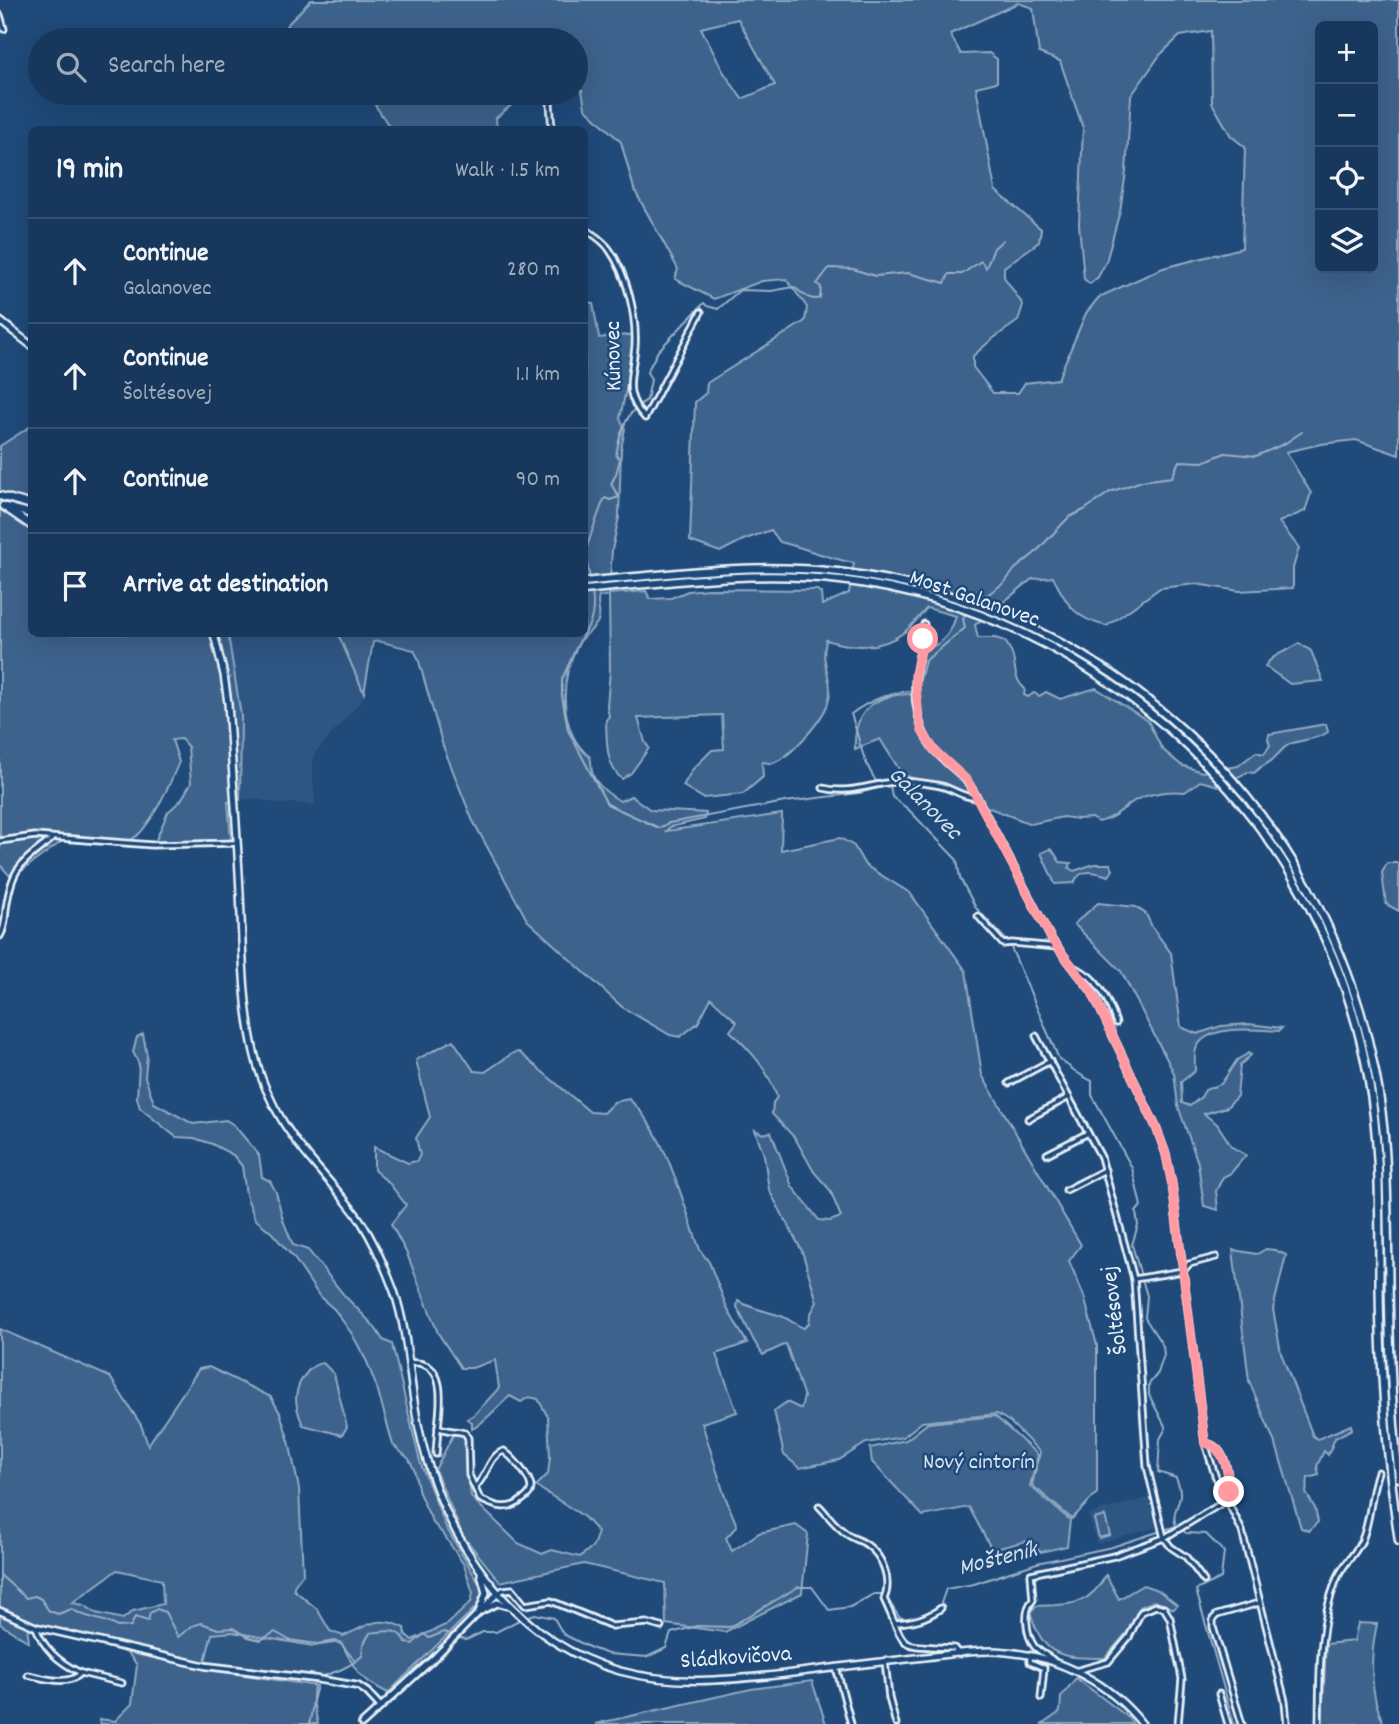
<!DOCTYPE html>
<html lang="en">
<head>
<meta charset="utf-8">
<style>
	:root { --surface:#17385c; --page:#203f62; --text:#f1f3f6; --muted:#9eacbb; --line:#365272 }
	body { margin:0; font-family:Dekko,sans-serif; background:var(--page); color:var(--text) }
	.controls { position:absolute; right:21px; top:21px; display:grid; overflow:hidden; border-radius:10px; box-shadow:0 7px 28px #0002 }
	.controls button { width:63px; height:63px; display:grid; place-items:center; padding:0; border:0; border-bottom:2px solid var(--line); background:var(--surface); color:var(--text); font:35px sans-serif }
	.stop { position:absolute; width:21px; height:21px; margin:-16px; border:5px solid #ff9aa2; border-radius:50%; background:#fff }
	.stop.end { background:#ff9aa2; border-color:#fff; box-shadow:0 2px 7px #0008 }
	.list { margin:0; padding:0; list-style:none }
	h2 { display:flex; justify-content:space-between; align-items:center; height:91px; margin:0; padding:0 28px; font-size:30px }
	h2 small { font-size:23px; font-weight:400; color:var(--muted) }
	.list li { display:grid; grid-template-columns:46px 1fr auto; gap:21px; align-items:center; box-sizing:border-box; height:105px; padding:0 28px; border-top:2px solid var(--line) }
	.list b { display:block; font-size:26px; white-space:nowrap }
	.list p { margin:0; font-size:23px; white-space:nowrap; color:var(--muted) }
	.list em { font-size:23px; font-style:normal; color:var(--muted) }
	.icon { flex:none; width:38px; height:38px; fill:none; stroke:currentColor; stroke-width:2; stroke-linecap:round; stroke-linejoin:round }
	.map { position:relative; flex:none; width:1399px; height:1724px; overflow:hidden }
	.search { position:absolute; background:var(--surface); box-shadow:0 7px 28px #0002; left:28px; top:28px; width:560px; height:77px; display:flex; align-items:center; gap:18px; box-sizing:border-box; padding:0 24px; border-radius:38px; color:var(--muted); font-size:26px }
	.panel { position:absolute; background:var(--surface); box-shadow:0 7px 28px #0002; left:28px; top:126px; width:560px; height:511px; border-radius:10px }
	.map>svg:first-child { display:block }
</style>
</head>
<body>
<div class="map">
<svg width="1399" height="1724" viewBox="0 0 1399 1724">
	<rect width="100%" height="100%" fill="#1f4a7a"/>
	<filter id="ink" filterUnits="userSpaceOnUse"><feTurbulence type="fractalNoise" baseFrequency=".0143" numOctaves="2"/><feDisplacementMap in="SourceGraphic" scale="14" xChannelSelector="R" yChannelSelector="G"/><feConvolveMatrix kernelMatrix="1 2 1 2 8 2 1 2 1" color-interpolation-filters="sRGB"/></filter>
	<g filter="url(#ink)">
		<g fill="#2e5683">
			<path d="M228,634H338L364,693L361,701L315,753L312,770L315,802L312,805L292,803L280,804L253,798L240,800L241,716Z"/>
			<path d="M1149,1498L1156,1527L1097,1544L1088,1514Z"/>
			<path d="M232,1632L313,1646L342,1642L352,1662L337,1671L314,1677L204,1664L212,1634Z"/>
		</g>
		<g fill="#3c628c" stroke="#92aac2" stroke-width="2" fill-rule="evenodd">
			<path d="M311,0H1399V455L1356,440L1321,444L1286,452L1311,493L1305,511L1279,522L1299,548L1293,568V588L1239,591L1196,584L1160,588L1107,626C1075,619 1067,605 1053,577L1032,579L975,625L978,638H995L1005,641C1008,646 1012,651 1013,657C1016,670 1014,679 1025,689L1024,695L1028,697L1034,693L1039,696L1046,692L1060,699L1096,688L1148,721L1162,749L1181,765L1202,772L1238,766L1256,752L1264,754L1270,745L1268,739L1269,734L1326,724L1328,732C1317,740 1303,739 1290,744C1280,749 1277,758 1268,763C1262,766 1260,767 1254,773L1248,772L1219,786L1200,781L1185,792C1167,790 1141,794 1127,806C1117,814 1111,819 1098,822L1092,818L1078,819L1063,817L1031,824L902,774L880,739L855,749C853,710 875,694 912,694L925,650C943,643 951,634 956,616L927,608C919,616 912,627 903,633C881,650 851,648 826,640C825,647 823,655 825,661C827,675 832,685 829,699C826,717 791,757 773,763C769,764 765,762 762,762L763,777L743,794L703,798L683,786L692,770L712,750L724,749L722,715L638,718L645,742L649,748L631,773L622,779C605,765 607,741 606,720L609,716L607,706L610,670L609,595L599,597C596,605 601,610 599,618C597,628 585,634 579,643C559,675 558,732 590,757C592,763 591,770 593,775C598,787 610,795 620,801L631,796L651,810L706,813L705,819L670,827L666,831L782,814L781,850L840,838L854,846L865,865L910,893L966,971L982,1075L1081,1245L1069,1261L1084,1296L1097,1346V1493L1072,1519L1032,1485L1040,1452L1010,1422L997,1414L922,1422L903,1437L866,1443L839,1460L800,1468L784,1455L774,1411L787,1402L801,1409L804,1397L786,1344L763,1355L754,1341L737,1307L738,1301C753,1309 762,1310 778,1315C787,1317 795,1325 804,1328L809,1323L810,1315L817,1302L802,1251L769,1190L764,1155L755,1130L763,1134L771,1132L792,1186L819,1220L830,1221L841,1217L830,1190L814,1172L795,1138L772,1114L773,1103L777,1097C768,1069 751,1051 730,1031L737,1022L711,998L698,1023L680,1037L670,1035L622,1007L527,920L472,819L443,746L418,658L414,650L378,641L373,642L364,693L338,634H584L585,302L593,303L599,338L638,334L620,418L625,429L621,449L619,517L612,550L609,594L646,591L650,599L671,598L688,591L708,589L817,590L821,593L822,605L849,593L854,563C828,558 805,548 780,542L771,530L743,540L720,552L690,541L695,402L706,393L707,383L805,321L807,307L786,279L762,281L714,299L675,279L678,269L634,189L621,142L585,108L582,90L576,87V40H304L286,26ZM1018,3L1033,8L1039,53L1060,61L1083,128L1079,224L1084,279L1090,284L1098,277L1106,262L1120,211L1126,172L1131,96L1160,55L1180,36L1211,31L1212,103L1231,136L1245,147L1242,248L1163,268L1099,297L1086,313L1058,379L1025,383L1018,393H993L973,367V356L991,340L1018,321L1023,305L1004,277V267L1039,242L1041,229L995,190L976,87L997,82V59L989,53L961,54L950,34ZM738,19L775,85L742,99L723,71L701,28ZM1320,26H1373V268H1320Z"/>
			<path d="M367,93H526L496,118L497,130L391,129Z"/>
			<path d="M31,426L32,634H228L241,716L240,800L228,802L231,840L155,842L168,812L181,800L191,783L188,747L181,739L172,740L179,762C172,780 148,834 130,840C117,844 85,838 69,836L12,878L0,865V446Z"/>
			<path d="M1299,643L1311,651L1323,681L1290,684L1265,666C1274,653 1286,653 1299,643Z"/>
			<path d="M1050,849L1053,851L1060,862L1071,863L1069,868L1074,871L1094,864H1110L1113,870L1109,876C1096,872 1080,867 1074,883L1055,884L1041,853Z"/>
			<path d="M1387,863H1399V911L1386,904L1382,873Z"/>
			<path d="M1098,903L1136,907L1146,914L1152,927L1171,953L1181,1027L1197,1034L1221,1026L1249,1024L1282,1028L1279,1031C1258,1030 1206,1023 1196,1049C1194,1055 1195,1064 1195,1071L1181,1082L1182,1103L1190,1106L1201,1097L1205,1090L1221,1084L1237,1060L1249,1053L1251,1055L1240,1065L1237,1096L1227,1107L1204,1114L1217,1124L1232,1147L1246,1155L1231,1173L1223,1177L1216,1191L1218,1210L1204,1206L1198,1163L1178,1106L1174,1073L1121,971L1074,924Z"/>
			<path d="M143,1034L147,1055L145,1077L154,1103L193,1124L226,1120L234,1125L259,1155L262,1177L270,1181L276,1192L283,1220L293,1245L308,1250L344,1295L374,1326L383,1340L392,1344L420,1462L446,1527L480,1585L482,1596L480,1603L388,1693C357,1677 356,1672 341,1642L313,1646L232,1632L212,1634L203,1669L317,1686L313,1701L318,1724H101L99,1719L115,1721L132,1704L137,1665L128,1653L27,1626L29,1642L0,1624V1329L110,1377L141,1425L148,1445L199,1369L209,1367L271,1397L280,1413L289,1441L299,1489L303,1574L294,1586V1590L317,1609L330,1631L343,1636C368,1626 378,1614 405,1628V1634L412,1640L448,1624L471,1602L473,1593L464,1565L444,1535L433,1523L419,1493L414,1469L409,1459L393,1445L378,1391L367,1362L352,1334L334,1309L320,1297L294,1258L271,1232L255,1219L246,1195L242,1166L233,1155L212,1144L194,1138L176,1137L140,1108L137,1098L139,1064L133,1052L137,1037ZM117,1570L162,1580L163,1604L133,1611L123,1619L96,1613L84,1605L72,1603Z"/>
			<path d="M453,1040L474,1071L485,1072L513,1053L519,1052L590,1112L603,1113L614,1102L629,1099C667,1134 682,1201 700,1250L709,1262L728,1310L747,1343L716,1354L737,1412L702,1423L724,1494L737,1526L726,1538L732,1551L759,1533L796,1525L808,1534L802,1593L725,1632L666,1624L665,1583L584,1564L500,1582L463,1536L435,1470L453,1435L462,1433L465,1439L471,1497L518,1543L542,1554L552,1550L580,1557L593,1546L598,1532L583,1516L536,1486L548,1474L550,1457L548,1417L538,1399L529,1397L521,1402L510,1396C500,1404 482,1425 472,1429V1422L467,1419L475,1414L499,1388L495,1360L472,1368H461L438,1333L407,1254L391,1224L406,1205L389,1183L374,1170V1147L408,1163L417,1161L420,1155L416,1138L430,1117L416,1060Z"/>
			<path d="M1266,1249L1275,1250L1286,1255L1273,1309L1281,1353L1313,1436L1318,1439L1351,1425L1352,1429L1335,1438L1328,1455L1324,1451L1317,1466L1319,1475L1308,1478L1306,1493L1315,1508L1318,1522L1309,1531L1301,1528L1277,1448L1249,1381L1233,1250L1257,1254Z"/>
			<path d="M323,1363L334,1374L347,1427L342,1435L303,1425C294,1405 292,1389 308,1371C313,1366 316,1364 323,1363Z"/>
			<path d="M995,1416L1038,1455L1030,1486L1070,1520L1067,1546L1041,1552L1026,1541L992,1550L969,1507L923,1516L872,1462L870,1448L906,1440L928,1423Z"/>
			<path d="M1105,1516L1110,1535L1099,1538L1094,1519Z"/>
			<path d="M1106,1575L1119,1599L1143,1585L1158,1590L1177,1605L1174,1609L1154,1601L1140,1607L1129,1630L1105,1658C1061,1658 1044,1658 1030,1612L1036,1606C1069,1604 1088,1608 1106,1575Z"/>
			<path d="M1358,1623L1377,1624C1370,1655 1369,1695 1384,1724H1322L1326,1644L1354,1641Z"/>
			<path d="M1076,1678L1129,1718L1133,1724H1043L1060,1712L1061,1697Z"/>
			<path d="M812,1681L826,1724H595L751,1689Z"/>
		</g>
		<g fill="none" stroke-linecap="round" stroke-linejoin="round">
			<g stroke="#9ab0c7" stroke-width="2">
				<path d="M590,579C589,571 585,559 586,551C587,545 603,500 605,498L610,500L619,497L611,484L616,474L620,459L616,455C620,432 626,411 647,400L651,380L647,372L658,351L704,303L707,306L718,309L740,290L771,291L794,287C802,293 810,302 820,298L821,287L817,284L829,268L853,269L875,276L908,273L945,283L949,274H962L981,261L986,268L994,248L1003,240"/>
				<path d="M976,603L1005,582L1015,569L1035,553L1069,517L1084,510L1110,492L1142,481L1172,477L1179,461L1203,462L1225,453L1256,456L1284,444L1302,432"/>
				<path d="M584,632C594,622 594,604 592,592"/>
				<path d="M583,634L562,679V696L568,730L607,804L659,828L669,823L785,802L859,793L887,786"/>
				<path d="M881,783L876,781C861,758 860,740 851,714C871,699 892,691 917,691L925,661L965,628L963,618L965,615"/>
				<path d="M887,784L890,785L892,797L908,809L957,860L960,878L976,908L1009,943L1059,1059C1072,1068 1076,1074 1092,1081V1095L1132,1168L1141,1206L1136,1212L1138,1225L1132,1245L1147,1296L1145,1318L1163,1346L1164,1355L1158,1373L1149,1384V1395L1166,1428L1160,1439L1158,1472L1176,1478C1188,1504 1169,1506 1176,1526"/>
				<path d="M0,1575L26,1598L35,1596L41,1599L49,1611L58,1614L72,1609C87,1620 106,1618 117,1627L131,1626L135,1617L148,1621L150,1613L157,1609L165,1612L178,1637L192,1626L201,1623L218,1629L233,1628L248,1637L261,1640L275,1632L289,1640L317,1644L336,1641L343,1646L355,1661"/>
				<path d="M887,1598L899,1617L908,1620L927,1615L940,1606L946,1589L974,1584L1037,1563L1112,1547L1176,1526L1186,1533L1206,1534L1224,1552L1221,1578L1196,1590L1234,1724"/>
				<path d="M526,1617L535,1614L554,1618L563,1634L591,1648L608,1654L647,1657L666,1648L671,1633L697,1626L730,1627L798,1587H812L829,1610L850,1607L874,1594H883"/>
				<path d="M320,1677C336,1672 350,1667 362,1656L363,1645L370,1633C385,1631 400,1627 406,1643L412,1644L424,1634L429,1638L444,1632L466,1640L483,1632H496L521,1619"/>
				<path d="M309,1724C314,1709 312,1694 315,1679"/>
			</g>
			<defs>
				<g id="minor">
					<path d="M0,15L4,29"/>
					<path d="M552,130L550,103L552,93"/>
					<path d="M584,228C592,234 603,240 609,249C627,274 637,316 635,347C632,377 622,393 645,418L701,312"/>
					<path d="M823,788C856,796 880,778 914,782C923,783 932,784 941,786C954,789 963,798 977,797C967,776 948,767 934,750C918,730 912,697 916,672C918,656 923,641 924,624"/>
					<path d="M977,797L1052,940L1092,992L1156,1127L1166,1154L1172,1184L1205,1443L1215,1475L1242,1531L1285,1701L1287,1724"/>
					<path d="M0,841L35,836L152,845L237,843"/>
					<path d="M978,916L1003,944L1012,943L1057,947"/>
					<path d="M0,936C5,928 5,919 6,909C12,867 19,865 52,839"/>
					<path d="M1075,968C1098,976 1109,1002 1116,1023"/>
					<path d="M1036,1036L1101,1157L1134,1279L1147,1466L1164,1538L1171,1547L1186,1557L1204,1581"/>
					<path d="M1009,1083L1050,1061"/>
					<path d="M1028,1119L1069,1097"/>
					<path d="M1047,1154L1088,1133"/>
					<path d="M1066,1190L1105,1170"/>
					<path d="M1134,1279L1183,1271L1189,1264L1216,1257"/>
					<path d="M410,1363C447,1360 441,1402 438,1427C447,1432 455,1430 465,1433L468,1438L469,1475L480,1499C494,1506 508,1512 522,1500C527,1497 531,1493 531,1487C530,1476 512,1457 504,1451C489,1455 487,1477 475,1487"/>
					<path d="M436,1454L438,1427"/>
					<path d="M819,1506C828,1515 836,1527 847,1534C853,1539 861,1540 867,1545C883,1556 892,1581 884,1599C909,1653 894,1644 954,1648L959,1654"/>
					<path d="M498,1593L503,1590L512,1589L525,1605L551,1601L612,1626L647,1623L661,1627"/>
					<path d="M895,1623C913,1622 926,1619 941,1608"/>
					<path d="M1030,1656V1662L1044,1668L1041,1698"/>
					<path d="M1053,1660C1048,1656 1038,1651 1034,1646C1026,1634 1023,1610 1033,1600L1031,1574L1114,1556L1164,1538L1227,1500C1231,1482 1228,1446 1205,1443"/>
					<path d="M885,1661L889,1698L896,1724"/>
					<path d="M836,1667L851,1724"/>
					<path d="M1075,1671L1108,1662L1129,1637L1141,1612L1156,1606L1164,1608L1170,1618L1182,1679L1178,1724"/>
					<path d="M81,1673L122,1683"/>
					<path d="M28,1675C44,1678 68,1687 81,1673C60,1663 43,1649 36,1627"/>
					<path d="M1219,1694L1228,1724"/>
					<path d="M1242,1724L1213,1627V1619L1217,1615L1259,1603"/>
					<path d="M1319,1724C1320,1676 1318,1626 1336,1581C1342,1565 1355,1555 1362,1540C1371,1519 1370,1494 1378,1472"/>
				</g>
				<g id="tertiary">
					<path d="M0,1611L36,1627L206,1666L316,1679L358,1686L367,1692L380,1706"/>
					<path d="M362,1724L432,1660L498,1593"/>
				</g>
				<g id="primary">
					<path d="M0,321L32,346"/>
					<path d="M214,634L224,675L228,703C232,766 237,829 240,893C243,952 242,1035 266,1089C277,1115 292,1138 310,1159C327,1180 347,1200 362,1223C375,1244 385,1267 394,1291C409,1334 409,1384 419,1429C442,1536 509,1640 620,1671C676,1686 728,1680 785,1674C831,1668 878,1662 925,1657C952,1654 980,1649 1007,1652C1059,1657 1110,1683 1142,1724"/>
					<path d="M479,1612L486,1593L481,1574"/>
					<path d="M479,1612L497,1603L508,1606"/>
				</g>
				<g id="motorway">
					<path d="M0,496L32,505"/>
					<path d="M3,506L32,526"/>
					<path d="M6,507L32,514"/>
					<path d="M584,582C669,574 753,562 838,572C1107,604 1324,807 1375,1072C1387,1129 1387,1187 1388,1246C1389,1323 1390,1401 1399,1478"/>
					<path d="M584,590C669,582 754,570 840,580C1101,612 1321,817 1368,1076C1383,1156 1378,1236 1380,1317C1382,1392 1388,1467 1399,1541"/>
				</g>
			</defs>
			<use href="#minor" stroke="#e8f1f8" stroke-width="9"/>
			<use href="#tertiary" stroke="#e8f1f8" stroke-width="10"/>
			<use href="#primary" stroke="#e8f1f8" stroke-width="10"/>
			<use href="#motorway" stroke="#e8f1f8" stroke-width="11"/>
			<use href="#minor" stroke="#1f4a7a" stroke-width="3.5"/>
			<use href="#tertiary" stroke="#1f4a7a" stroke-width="4.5"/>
			<use href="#primary" stroke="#1f4a7a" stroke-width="5"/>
			<use href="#motorway" stroke="#1f4a7a" stroke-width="6"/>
		</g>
	</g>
	<g fill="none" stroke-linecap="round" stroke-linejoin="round" filter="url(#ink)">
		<path stroke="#ff9aa2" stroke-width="9" d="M923,639L915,675L919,718L922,731L934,750L968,781L1052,940L1092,992L1156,1127L1166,1154L1172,1184L1205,1443C1225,1446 1229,1474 1229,1492"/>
	</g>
	<g text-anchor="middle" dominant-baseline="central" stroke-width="5" stroke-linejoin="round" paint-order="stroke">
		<g font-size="23" fill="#e8f1f8" stroke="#1f4a7a">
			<text transform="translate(615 356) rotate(-91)">Kúnovec</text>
			<text transform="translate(974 600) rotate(19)">Most Galanovec</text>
			<text transform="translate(1116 1310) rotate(-97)">Šoltésovej</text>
			<text transform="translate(736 1659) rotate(-4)">Sládkovičova</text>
		</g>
		<g font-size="23" fill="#d7e3ed" stroke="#1f4a7a">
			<text x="979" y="1463">Nový cintorín</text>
		</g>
		<g font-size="24" font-style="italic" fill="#d4e1ec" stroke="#1f4a7a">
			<text transform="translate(924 804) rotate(45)">Galanovec</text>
			<text transform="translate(998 1560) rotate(-14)">Mošteník</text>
		</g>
	</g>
</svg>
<div class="controls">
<button>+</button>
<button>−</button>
<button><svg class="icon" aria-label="locate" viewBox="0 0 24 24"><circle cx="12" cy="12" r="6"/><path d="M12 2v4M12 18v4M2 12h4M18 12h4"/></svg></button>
<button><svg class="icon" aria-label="layers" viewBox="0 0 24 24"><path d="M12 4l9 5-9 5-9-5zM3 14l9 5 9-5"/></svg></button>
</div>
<div class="stop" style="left:923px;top:639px"></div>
<div class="stop end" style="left:1229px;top:1492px"></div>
<div class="search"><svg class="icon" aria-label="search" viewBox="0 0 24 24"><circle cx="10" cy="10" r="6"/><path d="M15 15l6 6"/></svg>Search here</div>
<section class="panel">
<h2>19 min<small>Walk · 1.5 km</small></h2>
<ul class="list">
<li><svg class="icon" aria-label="ahead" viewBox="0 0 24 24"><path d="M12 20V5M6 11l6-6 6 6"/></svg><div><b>Continue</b><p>Galanovec</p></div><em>280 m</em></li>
<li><svg class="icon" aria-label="ahead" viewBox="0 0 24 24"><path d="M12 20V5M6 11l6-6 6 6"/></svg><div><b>Continue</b><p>Šoltésovej</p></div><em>1.1 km</em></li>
<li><svg class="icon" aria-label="ahead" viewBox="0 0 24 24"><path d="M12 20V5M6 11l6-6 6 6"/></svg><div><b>Continue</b></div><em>90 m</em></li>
<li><svg class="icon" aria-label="arrive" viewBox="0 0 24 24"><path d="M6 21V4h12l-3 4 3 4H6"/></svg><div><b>Arrive at destination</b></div></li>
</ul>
</section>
</div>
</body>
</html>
